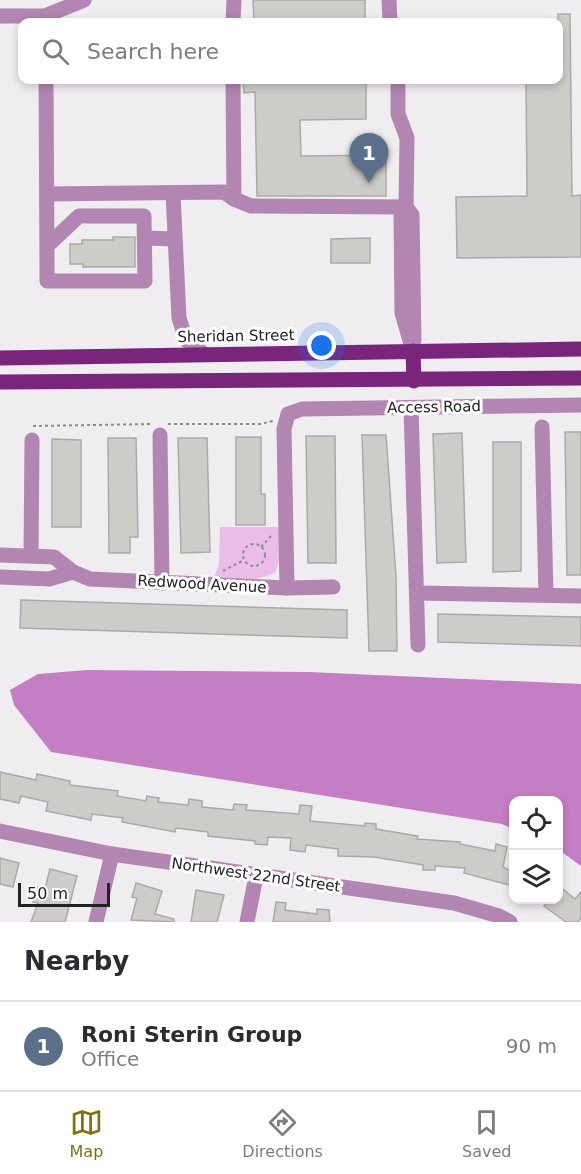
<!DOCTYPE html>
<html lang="en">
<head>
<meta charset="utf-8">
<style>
	:root { --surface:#fff; --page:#f2f2f3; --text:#2b2b33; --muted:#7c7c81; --line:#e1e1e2; --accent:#837110 }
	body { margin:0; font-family:"DejaVu Sans",sans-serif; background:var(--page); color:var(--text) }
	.controls { position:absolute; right:18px; bottom:18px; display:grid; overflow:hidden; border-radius:12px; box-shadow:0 3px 9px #0003 }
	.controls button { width:54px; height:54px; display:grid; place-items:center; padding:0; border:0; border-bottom:2px solid var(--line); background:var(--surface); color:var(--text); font:30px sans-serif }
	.scale { position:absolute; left:18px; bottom:15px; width:92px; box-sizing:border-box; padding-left:6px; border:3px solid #232223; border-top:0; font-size:16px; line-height:21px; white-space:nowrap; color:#232223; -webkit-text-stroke:4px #fff; paint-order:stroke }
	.you { position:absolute; left:322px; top:346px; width:21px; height:21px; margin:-15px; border:4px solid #fff; border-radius:50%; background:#1a73e8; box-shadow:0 0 0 9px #1a73e833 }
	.badge { display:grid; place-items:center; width:39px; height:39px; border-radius:50%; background:var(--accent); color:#fff; font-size:20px; font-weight:700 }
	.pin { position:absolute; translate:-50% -50px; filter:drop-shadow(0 2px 3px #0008) }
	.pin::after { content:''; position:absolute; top:32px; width:21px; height:18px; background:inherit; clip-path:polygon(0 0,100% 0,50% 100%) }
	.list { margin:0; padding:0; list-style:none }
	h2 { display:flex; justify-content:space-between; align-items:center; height:78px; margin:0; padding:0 24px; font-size:26px }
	h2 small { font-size:20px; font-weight:400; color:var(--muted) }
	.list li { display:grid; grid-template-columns:39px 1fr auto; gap:18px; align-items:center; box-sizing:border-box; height:90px; padding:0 24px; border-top:2px solid var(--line) }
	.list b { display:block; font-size:22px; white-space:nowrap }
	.list p { margin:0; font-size:20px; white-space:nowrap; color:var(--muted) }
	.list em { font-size:20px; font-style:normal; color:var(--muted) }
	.icon { flex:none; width:33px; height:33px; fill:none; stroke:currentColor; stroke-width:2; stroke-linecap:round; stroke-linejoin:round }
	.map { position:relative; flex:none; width:581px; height:922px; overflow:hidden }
	.search { position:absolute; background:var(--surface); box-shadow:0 3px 9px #0003; left:18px; right:18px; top:18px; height:66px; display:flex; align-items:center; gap:15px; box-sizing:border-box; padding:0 21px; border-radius:12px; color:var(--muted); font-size:22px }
	.sheet { height:168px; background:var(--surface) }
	nav { display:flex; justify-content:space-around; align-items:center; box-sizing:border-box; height:84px; border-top:2px solid var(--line); background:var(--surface); font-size:16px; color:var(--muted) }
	nav a { display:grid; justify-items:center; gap:3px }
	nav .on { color:var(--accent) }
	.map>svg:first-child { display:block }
</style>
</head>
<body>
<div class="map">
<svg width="581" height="922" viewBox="0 0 581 922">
	<rect width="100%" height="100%" fill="#f0edf0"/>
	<path fill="#ebbcea" d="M220,527H279L280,558L275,573L257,579L214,577L219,565Z"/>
	<path fill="#c47ec3" d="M87,670L308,672L581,684V866L559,850L558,800H514L513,829L502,824L51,752L14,705L10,690L38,674Z"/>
	<g fill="#cdccc9" stroke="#abaaa7" stroke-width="1.5">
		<path d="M253,0H365V22H254Z"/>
		<path d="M558,14H570L572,196L581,195V257L457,258L456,197L527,196L526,80H558Z"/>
		<path d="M243,80H366V119L300,120L301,156L386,155V196H257L255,92L244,93Z"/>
		<path d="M113,237H135V267H83V264H70V244H82V240H113Z"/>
		<path d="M370,238V263H331V239Z"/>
		<path d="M565,432H581V575H567Z"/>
		<path d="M462,433L466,562L437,563L433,434Z"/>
		<path d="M362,435H386L396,576L397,651H369Z"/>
		<path d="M306,436H335L336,563H308Z"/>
		<path d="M236,437H261V494H265V525H236Z"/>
		<path d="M108,438H136L138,537H130V553H109Z"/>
		<path d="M178,438H207L210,552L181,553Z"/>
		<path d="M52,439L81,440V527H52Z"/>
		<path d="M493,442H521V571L493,572Z"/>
		<path d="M21,600L347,610V638L20,628Z"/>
		<path d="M438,614L581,617V646L438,642Z"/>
		<path d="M0,772L36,780L37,774L70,781V785L118,791L117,796L146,801L147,796L159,798L158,802L188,805L189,799L202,801V807L233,810L234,804L247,805L246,810L299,814L300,805L312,806L310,821L365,826V823L376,824V829L418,836L417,839L460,842V844L495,851L496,844L507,847L503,867L513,872V886L464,873L465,868L435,866V870H423V865L374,857L338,856V849L306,845L305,852L290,850L291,838L268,837L267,845L255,844V841L208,836V832L176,828L175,832L122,822L123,818L92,814L91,820L46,811L48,802L21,796L19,803L0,799Z"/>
		<path d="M0,858L19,863L13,887L0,884Z"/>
		<path d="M50,869L77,876L65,922H31L38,903L33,902L36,887L45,889Z"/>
		<path d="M136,883L162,891L155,914L174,919V922L131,920L137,898L132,897Z"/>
		<path d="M558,885L575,899L581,892V918L578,922H566L544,906L550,900H558Z"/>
		<path d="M196,890L224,895L217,922H191Z"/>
		<path d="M276,902L286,903L285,910L317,914V909L329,910L330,922H273Z"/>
	</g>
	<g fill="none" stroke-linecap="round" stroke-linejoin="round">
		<g stroke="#8e8c8e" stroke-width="2" stroke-dasharray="3 3" stroke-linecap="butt">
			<path d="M168,424H260L273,421"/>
			<path d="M33,426L153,424"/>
			<circle cx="254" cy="555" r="11"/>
			<path d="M261,547L271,536"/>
			<path d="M223,571L244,560"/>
		</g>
		<g stroke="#b385b2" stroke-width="15">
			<path d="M389,0L390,22"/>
			<path d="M0,16H45L84,0"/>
			<path d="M233,22L234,0"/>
			<path d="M46,80L47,265V281H145L144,216H79L47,246"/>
			<path d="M398,80V114L407,138L406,207L401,214L402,313L413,351"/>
			<path d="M173,193L179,318L186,340L204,354"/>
			<path d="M47,194L224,192L234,199L233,80"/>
			<path d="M234,199L251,206L406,207"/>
			<path d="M406,207L412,215L414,340"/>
			<path d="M145,238L174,239"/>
			<path d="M411,408L418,645"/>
			<path d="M542,427L546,595"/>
			<path d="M160,435L162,583"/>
			<path d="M0,555L54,557L73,572L90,579L287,588L333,587"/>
			<path d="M31,555L32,440"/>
			<path d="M0,577L49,579L73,572"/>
			<path d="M287,588L284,429L288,414L302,409L581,405"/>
			<path d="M418,593L581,596"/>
			<path d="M0,831L112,854L454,903L499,916L510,922"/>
			<path d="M96,922L112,854"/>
			<path d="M247,922L256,876"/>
		</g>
		<g stroke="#7a257c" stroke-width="15">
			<path d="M413,351L414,381"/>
			<path d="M0,358L581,349"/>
			<path d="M0,382L581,378"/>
		</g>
	</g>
	<g text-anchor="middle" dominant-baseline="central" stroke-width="6" stroke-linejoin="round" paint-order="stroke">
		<g font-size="15" fill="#232223" stroke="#fff">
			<text transform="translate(236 336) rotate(-1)">Sheridan Street</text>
			<text transform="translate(434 407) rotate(-1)">Access Road</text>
			<text transform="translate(202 584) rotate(3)">Redwood Avenue</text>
			<text transform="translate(256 875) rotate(8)">Northwest 22nd Street</text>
		</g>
	</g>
</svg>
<div class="controls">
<button><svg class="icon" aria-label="locate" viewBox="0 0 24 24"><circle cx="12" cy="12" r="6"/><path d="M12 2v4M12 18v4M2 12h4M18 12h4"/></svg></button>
<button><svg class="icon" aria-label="layers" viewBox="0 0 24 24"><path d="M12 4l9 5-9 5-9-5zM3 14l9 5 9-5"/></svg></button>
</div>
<div class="scale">50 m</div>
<div class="you"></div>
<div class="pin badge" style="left:369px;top:183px;background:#5c6f8a">1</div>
<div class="search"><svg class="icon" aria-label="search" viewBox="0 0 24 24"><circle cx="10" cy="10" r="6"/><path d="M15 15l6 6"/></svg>Search here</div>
</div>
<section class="sheet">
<h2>Nearby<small></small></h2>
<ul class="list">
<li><span class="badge" style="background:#5c6f8a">1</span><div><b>Roni Sterin Group</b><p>Office</p></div><em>90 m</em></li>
</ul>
</section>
<nav>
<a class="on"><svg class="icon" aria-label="map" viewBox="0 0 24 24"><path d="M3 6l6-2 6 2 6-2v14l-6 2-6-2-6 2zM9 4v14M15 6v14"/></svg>Map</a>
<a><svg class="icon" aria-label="directions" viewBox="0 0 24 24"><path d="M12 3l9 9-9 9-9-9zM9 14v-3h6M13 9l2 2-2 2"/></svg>Directions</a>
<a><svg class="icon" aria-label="saved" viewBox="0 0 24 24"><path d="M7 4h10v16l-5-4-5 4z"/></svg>Saved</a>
</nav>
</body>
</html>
